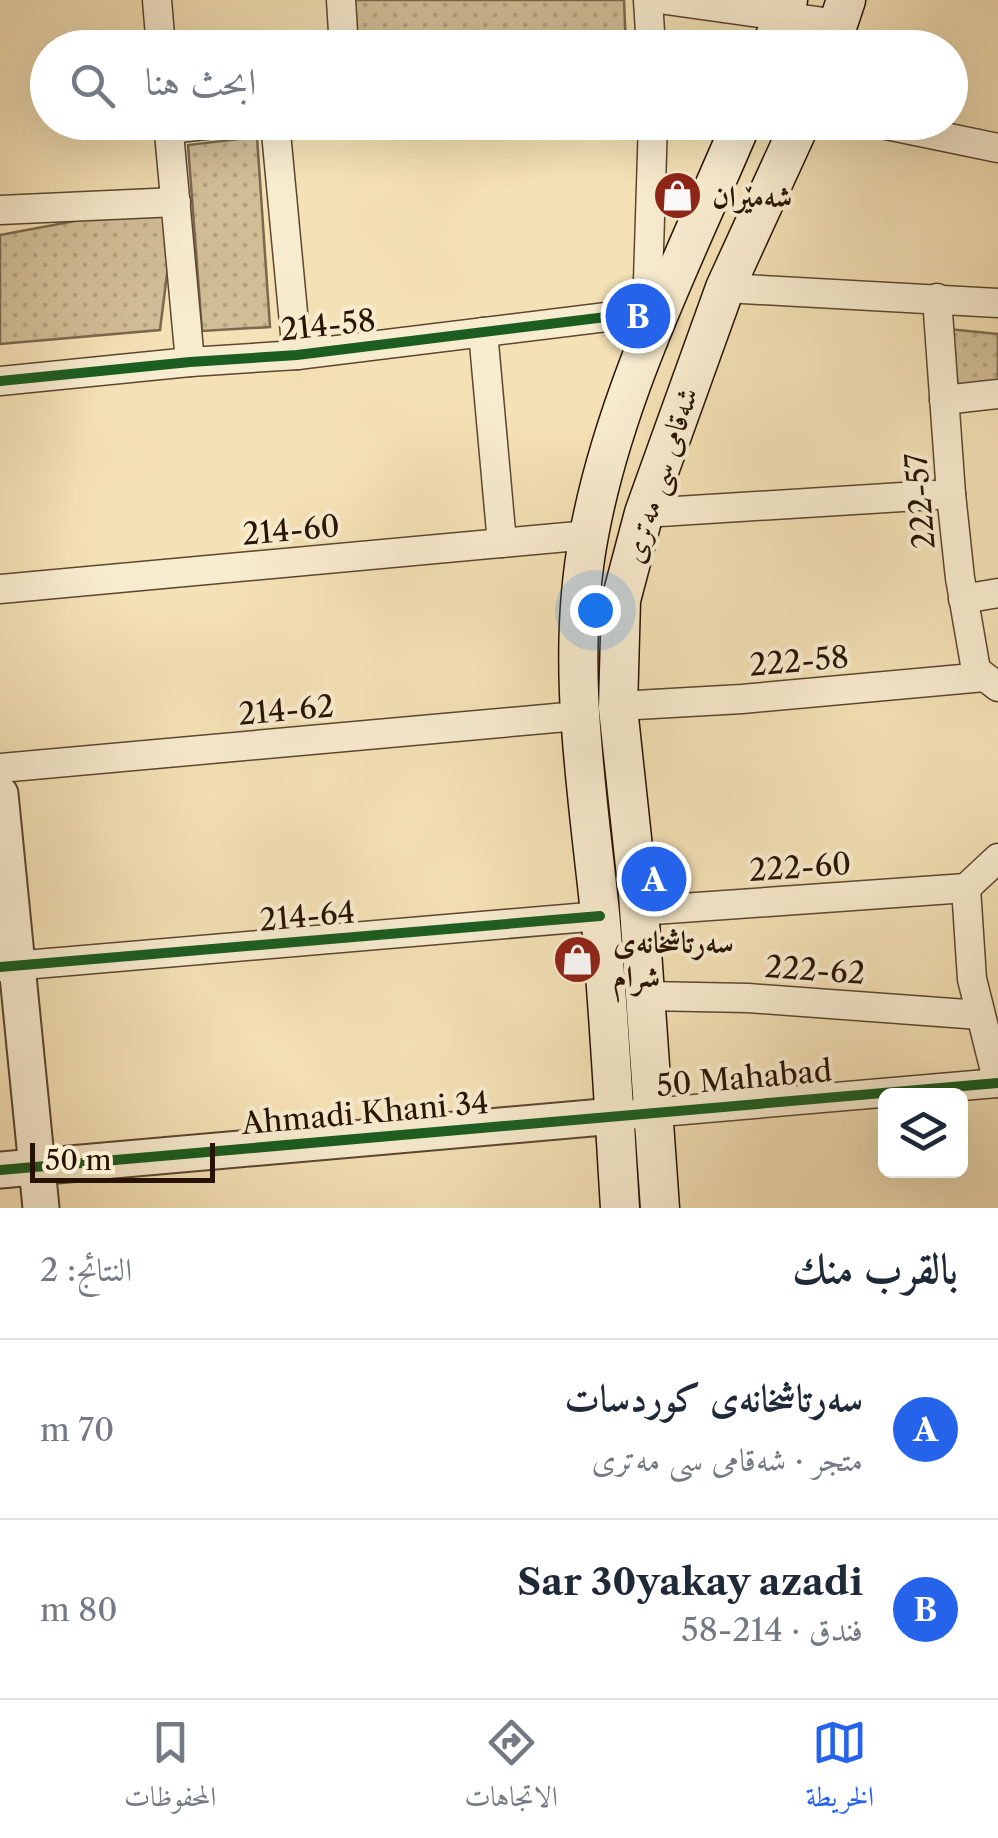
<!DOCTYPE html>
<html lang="ar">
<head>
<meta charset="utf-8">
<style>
	:root { --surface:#fff; --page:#f6f6f7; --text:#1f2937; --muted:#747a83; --line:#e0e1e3; --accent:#2563eb }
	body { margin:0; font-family:"Libre Caslon Text",Amiri,serif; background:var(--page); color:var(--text); direction:rtl }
	.controls { position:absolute; right:30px; bottom:30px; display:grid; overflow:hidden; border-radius:15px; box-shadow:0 10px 40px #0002 }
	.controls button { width:90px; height:90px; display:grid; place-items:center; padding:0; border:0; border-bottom:2px solid var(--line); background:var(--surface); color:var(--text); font:50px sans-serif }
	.scale { position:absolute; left:30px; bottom:25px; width:185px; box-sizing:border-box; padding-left:10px; border:5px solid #281303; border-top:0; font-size:28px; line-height:35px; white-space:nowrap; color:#281303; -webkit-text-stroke:8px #f8eccf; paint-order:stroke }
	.you { position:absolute; left:595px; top:610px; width:35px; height:35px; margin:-25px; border:8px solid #fff; border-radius:50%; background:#1a73e8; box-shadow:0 0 0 15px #1a73e833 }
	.badge { display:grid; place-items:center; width:65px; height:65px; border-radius:50%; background:var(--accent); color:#fff; font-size:32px; font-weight:700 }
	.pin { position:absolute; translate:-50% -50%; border:5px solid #fff; box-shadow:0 2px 10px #0006 }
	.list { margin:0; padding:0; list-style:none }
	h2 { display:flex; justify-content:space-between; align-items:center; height:130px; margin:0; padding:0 40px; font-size:42px }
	h2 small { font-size:32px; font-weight:400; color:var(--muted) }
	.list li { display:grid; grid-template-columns:65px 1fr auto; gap:30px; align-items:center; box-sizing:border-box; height:180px; padding:0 40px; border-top:2px solid var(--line) }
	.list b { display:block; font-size:38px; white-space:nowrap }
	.list p { margin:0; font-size:32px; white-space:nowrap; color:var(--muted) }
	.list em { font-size:32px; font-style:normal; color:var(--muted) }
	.icon { flex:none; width:55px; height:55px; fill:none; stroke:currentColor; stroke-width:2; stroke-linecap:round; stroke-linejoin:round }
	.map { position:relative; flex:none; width:998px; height:1208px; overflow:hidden; direction:ltr }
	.search { position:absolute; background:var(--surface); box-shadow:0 10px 40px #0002; left:30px; right:30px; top:30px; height:110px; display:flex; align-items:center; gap:25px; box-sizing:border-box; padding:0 35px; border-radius:55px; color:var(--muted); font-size:38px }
	.sheet { height:490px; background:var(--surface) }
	nav { display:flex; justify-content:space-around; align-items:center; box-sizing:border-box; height:140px; border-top:2px solid var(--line); background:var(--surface); font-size:28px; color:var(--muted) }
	nav a { display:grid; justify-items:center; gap:5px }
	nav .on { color:var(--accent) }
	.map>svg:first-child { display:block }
</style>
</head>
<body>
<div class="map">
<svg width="998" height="1208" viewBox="0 0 998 1208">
	<defs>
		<pattern id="green-dots" width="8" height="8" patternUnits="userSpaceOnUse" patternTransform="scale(2.5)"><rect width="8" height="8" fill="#d1be97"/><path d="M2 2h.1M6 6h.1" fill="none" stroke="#b3a280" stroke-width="1.8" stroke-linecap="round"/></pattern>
	</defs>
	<rect width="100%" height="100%" fill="#f4e1b5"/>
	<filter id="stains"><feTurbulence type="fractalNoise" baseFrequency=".002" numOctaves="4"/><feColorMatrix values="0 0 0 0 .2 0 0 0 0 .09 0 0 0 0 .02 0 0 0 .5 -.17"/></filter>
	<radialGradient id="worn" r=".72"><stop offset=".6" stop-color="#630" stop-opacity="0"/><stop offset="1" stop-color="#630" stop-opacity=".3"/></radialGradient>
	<g fill="url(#green-dots)" stroke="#7c684d" stroke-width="2.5">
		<path d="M354,0H624L626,47L352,48Z"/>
		<path d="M257,137L270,327L202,331L188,145Z"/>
		<path d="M176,202L160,330L0,344V235Z"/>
		<path d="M948,329L998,334V403L957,408Z"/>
	</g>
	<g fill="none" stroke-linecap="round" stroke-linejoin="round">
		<defs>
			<g id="minor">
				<path d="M157,0L161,48"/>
				<path d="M341,0L344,48"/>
				<path d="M648,0L651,48"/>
				<path d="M666,0L838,24"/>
				<path d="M168,122L190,362"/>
				<path d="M275,122L297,355"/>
				<path d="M872,122L998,148"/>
				<path d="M169,129L233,122"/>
				<path d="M0,210L176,202"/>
				<path d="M725,288L998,303"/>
				<path d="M937,298L951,494L960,578L976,670L998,687"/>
				<path d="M647,312L653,122"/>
				<path d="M483,332L502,543"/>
				<path d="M0,381L190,362L297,355L647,312L660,314"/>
				<path d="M944,400L998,394"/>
				<path d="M644,513L951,494"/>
				<path d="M0,589L589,535"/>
				<path d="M963,599L998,593"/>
				<path d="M618,706L742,699L984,677"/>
				<path d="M0,768L578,716"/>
				<path d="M966,888L972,979L998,1083"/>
				<path d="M966,888L998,858"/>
				<path d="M639,911L966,888"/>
				<path d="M0,967L600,916"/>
				<path d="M646,996L748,998L980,1015"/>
				<path d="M614,1116L998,1083"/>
			</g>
			<g id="tertiary">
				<path d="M0,794L41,1208"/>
				<path d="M0,1170L614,1116"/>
			</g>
			<g id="secondary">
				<path d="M771,48L788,0"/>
				<path d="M830,48L846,0"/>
				<path d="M620,1208C614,1110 609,1011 600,913C587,787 565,660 589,535C615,393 686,255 742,122"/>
				<path d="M660,1208L638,894L618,708L621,600L644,513L725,288L801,122"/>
			</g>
		</defs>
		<use href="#minor" stroke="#5b4630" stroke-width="31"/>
		<use href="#tertiary" stroke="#5b4630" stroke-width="39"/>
		<use href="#secondary" stroke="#281303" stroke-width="41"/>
		<use href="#minor" stroke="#f8eccf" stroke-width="28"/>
		<use href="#tertiary" stroke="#f8eccf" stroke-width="35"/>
		<use href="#secondary" stroke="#f8eccf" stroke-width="38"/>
		<defs>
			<g id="cycleway">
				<path d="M0,381L190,362L297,355L647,312L660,314"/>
				<path d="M0,967L600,916"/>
				<path d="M0,1170L998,1083"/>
			</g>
		</defs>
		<use href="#cycleway" stroke="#f8eccf" stroke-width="16"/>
		<use href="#cycleway" stroke="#1b5e20" stroke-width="10"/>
	</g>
	<defs>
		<symbol id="shop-disc" viewBox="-11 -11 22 22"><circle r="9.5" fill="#8f2418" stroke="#f8eccf"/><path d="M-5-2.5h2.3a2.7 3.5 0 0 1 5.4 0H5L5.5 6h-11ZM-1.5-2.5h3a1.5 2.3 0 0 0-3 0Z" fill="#fff"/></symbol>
	</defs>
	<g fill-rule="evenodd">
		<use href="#shop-disc" x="650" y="168" width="55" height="55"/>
		<use href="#shop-disc" x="550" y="932" width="55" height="55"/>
	</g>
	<g text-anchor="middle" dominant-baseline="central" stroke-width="8" stroke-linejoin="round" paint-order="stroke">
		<g font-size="30" font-weight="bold" fill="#281303" stroke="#f8eccf" text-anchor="start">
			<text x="712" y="196">شەمێران</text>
			<text x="613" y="942">سە‌رتاشخانە‌ی<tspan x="613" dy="34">شرام</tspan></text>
		</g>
		<g font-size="30" fill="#281303" stroke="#f8eccf">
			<text transform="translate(328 325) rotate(-6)">214-58</text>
			<text transform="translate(660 475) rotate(-72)">شەقامی سی مەتری</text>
			<text transform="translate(920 501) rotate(-95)">222-57</text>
			<text transform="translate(291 530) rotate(-5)">214-60</text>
			<text transform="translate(799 661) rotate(-5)">222-58</text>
			<text transform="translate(286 710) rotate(-5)">214-62</text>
			<text transform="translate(800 867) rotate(-4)">222-60</text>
			<text transform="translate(307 916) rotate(-5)">214-64</text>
			<text transform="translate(815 970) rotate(4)">222-62</text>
			<text transform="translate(744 1078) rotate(-5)">50 Mahabad</text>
			<text transform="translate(365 1113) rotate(-5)">Ahmadi Khani 34</text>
		</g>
	</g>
	<rect width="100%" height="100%" filter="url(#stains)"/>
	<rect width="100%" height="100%" fill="url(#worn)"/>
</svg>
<div class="controls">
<button><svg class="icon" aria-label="layers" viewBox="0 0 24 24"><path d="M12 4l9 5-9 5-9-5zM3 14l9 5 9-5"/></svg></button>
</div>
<div class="scale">50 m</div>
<div class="you"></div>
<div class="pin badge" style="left:654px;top:879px">A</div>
<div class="pin badge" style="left:638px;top:316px">B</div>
<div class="search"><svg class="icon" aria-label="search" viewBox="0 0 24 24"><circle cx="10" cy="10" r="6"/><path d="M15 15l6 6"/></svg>ابحث هنا</div>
</div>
<section class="sheet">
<h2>بالقرب منك<small>النتائج: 2</small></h2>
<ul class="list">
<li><span class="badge">A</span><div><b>سە‌رتاشخانە‌ی كوردسات</b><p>متجر · شەقامی سی مەتری</p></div><em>70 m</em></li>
<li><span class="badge">B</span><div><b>Sar 30yakay azadi</b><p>فندق · 214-58</p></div><em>80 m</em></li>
</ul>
</section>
<nav>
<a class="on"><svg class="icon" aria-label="map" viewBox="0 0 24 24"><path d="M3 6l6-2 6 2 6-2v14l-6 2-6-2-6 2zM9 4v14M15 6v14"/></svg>الخريطة</a>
<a><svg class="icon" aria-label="directions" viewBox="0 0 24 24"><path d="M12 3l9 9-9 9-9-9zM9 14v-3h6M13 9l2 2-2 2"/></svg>الاتجاهات</a>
<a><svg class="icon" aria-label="saved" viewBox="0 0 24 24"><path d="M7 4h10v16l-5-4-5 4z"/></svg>المحفوظات</a>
</nav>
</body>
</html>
